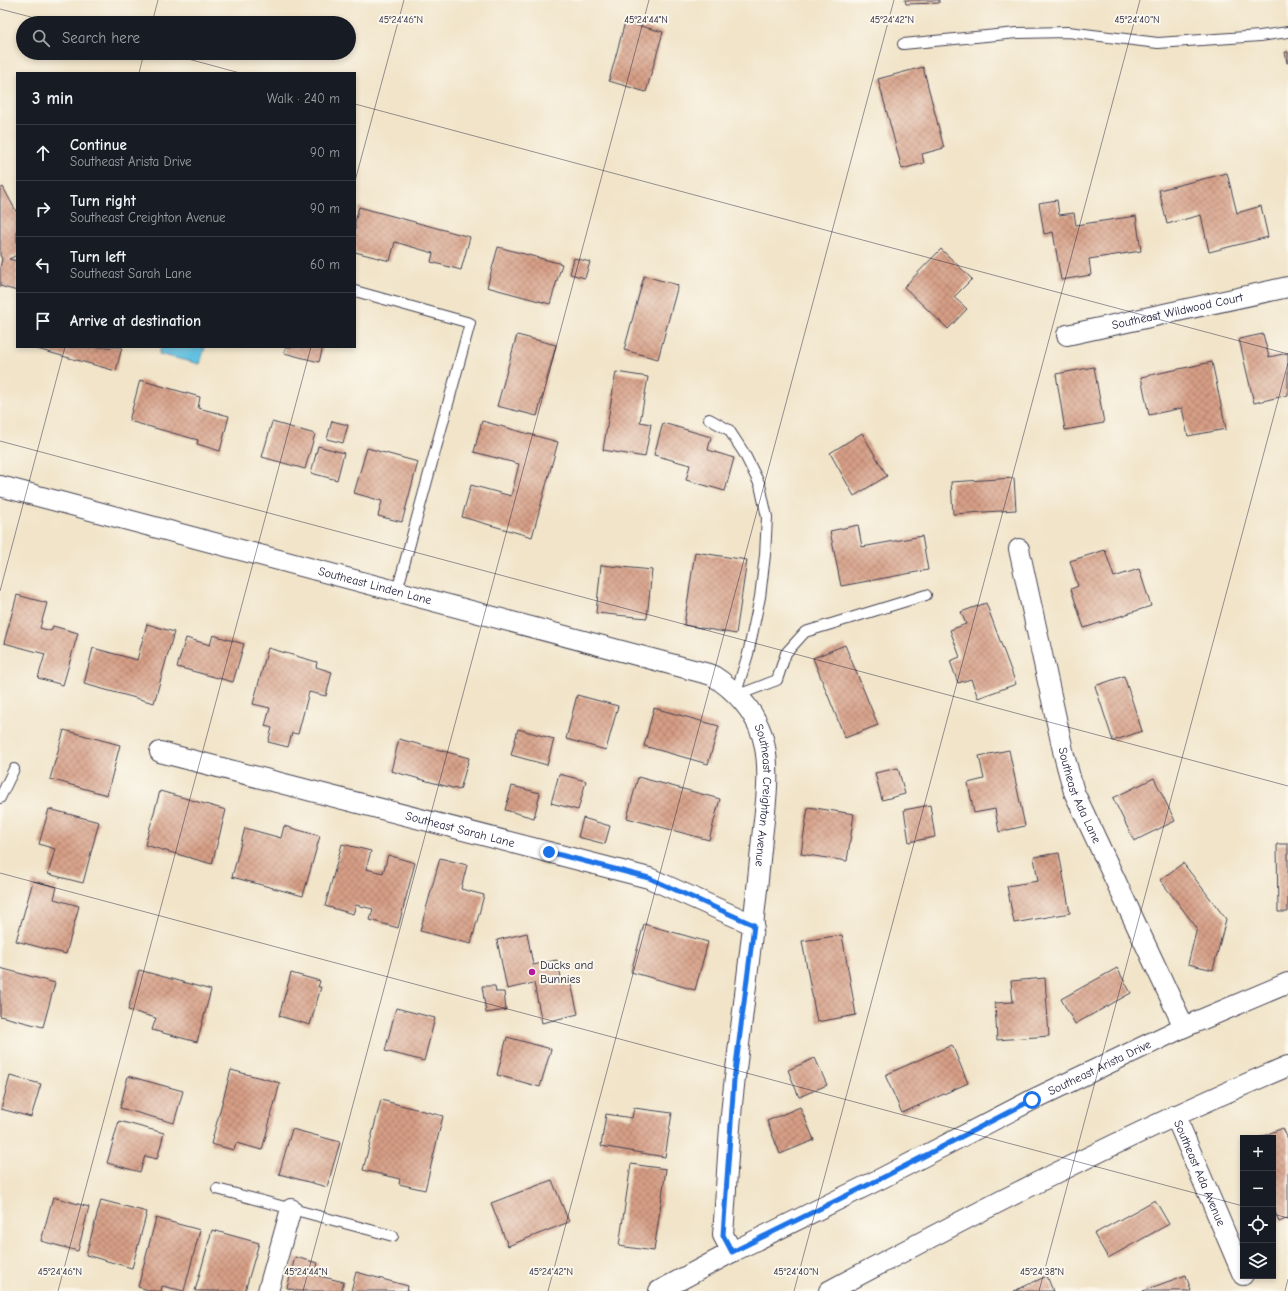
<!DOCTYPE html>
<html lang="en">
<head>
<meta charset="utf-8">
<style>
	:root { --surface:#171b24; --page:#242831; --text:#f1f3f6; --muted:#9ea1a6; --line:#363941 }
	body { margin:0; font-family:"Comic Neue",sans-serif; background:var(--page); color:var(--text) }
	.controls { position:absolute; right:12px; bottom:12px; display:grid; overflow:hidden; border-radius:0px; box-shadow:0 2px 6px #0003 }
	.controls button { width:36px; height:36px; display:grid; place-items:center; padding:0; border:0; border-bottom:1px solid var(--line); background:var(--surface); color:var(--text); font:20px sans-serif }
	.stop { position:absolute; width:12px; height:12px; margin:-9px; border:3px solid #1a73e8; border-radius:50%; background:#fff }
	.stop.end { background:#1a73e8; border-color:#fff; box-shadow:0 1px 4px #0008 }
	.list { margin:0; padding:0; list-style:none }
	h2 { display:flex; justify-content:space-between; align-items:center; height:52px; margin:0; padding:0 16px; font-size:17px }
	h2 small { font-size:13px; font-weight:400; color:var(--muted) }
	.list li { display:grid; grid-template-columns:26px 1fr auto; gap:12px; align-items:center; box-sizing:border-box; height:56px; padding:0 16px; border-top:1px solid var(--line) }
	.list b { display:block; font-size:15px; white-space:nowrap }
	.list p { margin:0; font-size:13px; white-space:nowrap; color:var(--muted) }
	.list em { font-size:13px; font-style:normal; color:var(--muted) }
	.icon { flex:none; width:22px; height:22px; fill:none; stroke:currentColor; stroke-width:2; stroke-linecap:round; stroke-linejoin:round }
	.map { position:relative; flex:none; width:1288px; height:1291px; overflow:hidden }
	.search { position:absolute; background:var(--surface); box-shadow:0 2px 6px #0003; left:16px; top:16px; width:340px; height:44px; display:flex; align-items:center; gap:10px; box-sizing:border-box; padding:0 14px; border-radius:22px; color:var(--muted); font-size:15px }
	.panel { position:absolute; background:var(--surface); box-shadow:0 2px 6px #0003; left:16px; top:72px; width:340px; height:276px; border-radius:0px }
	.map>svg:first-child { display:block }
</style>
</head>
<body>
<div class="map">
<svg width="1288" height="1291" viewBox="0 0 1288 1291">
	<defs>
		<pattern id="building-cross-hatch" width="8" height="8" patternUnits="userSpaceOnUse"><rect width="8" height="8" fill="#d69e85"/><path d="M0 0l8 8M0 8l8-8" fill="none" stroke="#ad806e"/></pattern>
	</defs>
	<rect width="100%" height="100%" fill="#fbf7ec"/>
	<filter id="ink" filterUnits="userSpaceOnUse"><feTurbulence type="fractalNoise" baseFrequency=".025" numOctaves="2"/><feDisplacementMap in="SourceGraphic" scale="8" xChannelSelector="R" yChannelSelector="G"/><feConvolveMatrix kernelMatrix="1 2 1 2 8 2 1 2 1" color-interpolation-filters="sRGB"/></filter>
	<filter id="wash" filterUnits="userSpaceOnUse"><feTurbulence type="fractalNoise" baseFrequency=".012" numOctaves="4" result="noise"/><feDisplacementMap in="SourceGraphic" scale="16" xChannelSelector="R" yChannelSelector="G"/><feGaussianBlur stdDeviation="0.9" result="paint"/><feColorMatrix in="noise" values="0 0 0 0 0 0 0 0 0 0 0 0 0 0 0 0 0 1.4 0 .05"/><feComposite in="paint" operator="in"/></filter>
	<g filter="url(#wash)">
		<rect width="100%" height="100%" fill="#f1e4c9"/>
		<path fill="#64c2e2" stroke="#43728e" d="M161,347H205L200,364L159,354Z"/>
		<g id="blocks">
			<g fill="url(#building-cross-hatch)">
				<path d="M905,0H939V3L906,4Z"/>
				<path d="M625,22L663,32L646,92L609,81Z"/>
				<path d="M1285,52H1288V63H1287Z"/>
				<path d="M923,67L944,148L922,154L924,163L902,169L878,79Z"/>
				<path d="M1227,173L1237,213L1261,206L1268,237L1209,252L1201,215L1167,224L1159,190Z"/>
				<path d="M3,187L17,213V255L9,259L17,261V291L0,286V268L2,259L0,255V189Z"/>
				<path d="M1057,200L1059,215L1074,213L1076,225L1136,216L1141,251L1089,259L1091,275L1061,280L1053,232L1044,234L1039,203Z"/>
				<path d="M359,207L470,237L461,270L431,262L433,253L395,242L390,261L355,252V222Z"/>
				<path d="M498,247L562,264L550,304L487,287Z"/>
				<path d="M941,249L972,279L954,297L967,309L948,329L904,287Z"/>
				<path d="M574,258L590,262L585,278L570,274Z"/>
				<path d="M644,276L678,285L658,359L624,350Z"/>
				<path d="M1263,334L1269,357L1288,353V395L1254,403L1239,339Z"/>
				<path d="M517,335L556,345L537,416L497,406Z"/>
				<path d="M30,347H122L116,371Z"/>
				<path d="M286,347H323L319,362L284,353Z"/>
				<path d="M1212,362L1226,429L1188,436L1182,408L1149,415L1141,377Z"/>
				<path d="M1094,367L1104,423L1065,430L1056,374Z"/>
				<path d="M616,372L648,377L640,422L651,424L645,457L603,450Z"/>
				<path d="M140,380L200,397L198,408L229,416L220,451L197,444L198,440L129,421Z"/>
				<path d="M332,421L348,425L343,443L327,439Z"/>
				<path d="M482,421L558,442L532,537L462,517L471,485L511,496L519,464L474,452Z"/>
				<path d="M272,422L315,434L305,469L262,457Z"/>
				<path d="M663,423L711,437L708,450L734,458L725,491L686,480L690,465L654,455Z"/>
				<path d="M862,433L887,476L854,496L830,453Z"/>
				<path d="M318,446L344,453L337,480L311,473Z"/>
				<path d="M367,448L418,462L402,522L378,516L382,501L354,493Z"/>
				<path d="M1014,478L1016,510L953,514L951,482Z"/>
				<path d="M858,525L862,547L922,536L928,570L841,586L830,531Z"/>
				<path d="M1105,550L1114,577L1139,569L1151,606L1084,628L1071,589L1078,586L1070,561Z"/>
				<path d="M695,552L747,560L736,634L684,625Z"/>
				<path d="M601,565L652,570L647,618L596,613Z"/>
				<path d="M17,595L47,603L40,628L51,631L53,626L78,633L63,685L38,678L45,654L4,643Z"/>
				<path d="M986,603L1016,684L978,698L971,679L958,683L950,661L960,657L950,630L966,624L961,612Z"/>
				<path d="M147,624L174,632L154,703L84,684L93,648L137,660Z"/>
				<path d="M213,635L244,644L233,682L177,667L186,638L210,645Z"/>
				<path d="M845,645L878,725L845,738L813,658Z"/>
				<path d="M268,648L317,662L316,667L332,672L326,696L309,692L298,734L292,733L288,747L268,742L272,728L265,726L270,708L253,704Z"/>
				<path d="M1124,676L1142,731L1113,741L1095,686Z"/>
				<path d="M577,695L618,706L606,750L566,739Z"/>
				<path d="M654,708L719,726L708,764L644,746Z"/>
				<path d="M518,729L554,739L547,765L511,755Z"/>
				<path d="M64,730L120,745L107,795L50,779Z"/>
				<path d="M399,739L469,758L460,790L391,771Z"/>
				<path d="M1009,750L1025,826L999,832L995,809L974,813L968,783L984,779L979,756Z"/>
				<path d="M898,768L905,794L882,800L875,773Z"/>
				<path d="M559,774L586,781L578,810L551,803Z"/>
				<path d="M638,777L720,799L709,840L627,818Z"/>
				<path d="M1154,778L1175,821L1134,841L1113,798Z"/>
				<path d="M512,786L540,793L534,818L505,810Z"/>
				<path d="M160,791L226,810L212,864L145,845Z"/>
				<path d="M930,805L935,837L909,842L904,810Z"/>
				<path d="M808,807L854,814L847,861L801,854Z"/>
				<path d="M49,809L99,822L83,883L48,874L55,849L39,844Z"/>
				<path d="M583,818L610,826L605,844L578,837Z"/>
				<path d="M284,826L320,836L303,896L232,877L245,828L281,838Z"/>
				<path d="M342,844L371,851L366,869L383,873L388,855L415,863L398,928L370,920L373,909L356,905L353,914L325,906Z"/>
				<path d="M1277,844H1288V912H1278Z"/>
				<path d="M1059,853L1070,913L1014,923L1007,886L1038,881L1034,857Z"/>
				<path d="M440,858L467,865L461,889L484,895L471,944L420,931Z"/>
				<path d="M1183,863L1226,919L1213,970L1188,964L1197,928L1160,880Z"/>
				<path d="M33,881L57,887L54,899L79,906L66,954L16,941Z"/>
				<path d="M644,924L708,942L695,990L631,972Z"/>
				<path d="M527,933L533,965L557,960L562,981L570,979L578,1014L542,1023L534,983L507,989L497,940Z"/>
				<path d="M842,935L856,1015L817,1022L802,941Z"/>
				<path d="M0,968L55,983L43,1027L0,1016Z"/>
				<path d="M1117,968L1131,993L1075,1024L1061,999Z"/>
				<path d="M139,970L211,990L197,1042L152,1030L156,1018L128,1010Z"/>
				<path d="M291,973L320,981L318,987H321L310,1025L279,1016Z"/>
				<path d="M1045,978L1049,1036L997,1040L995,1003L1013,1002L1011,981Z"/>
				<path d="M482,986H495L496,992H504L506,1010L486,1013Z"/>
				<path d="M396,1008L435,1018L424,1061L385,1051Z"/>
				<path d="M507,1037L551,1049L540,1087L497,1075Z"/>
				<path d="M952,1045L968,1083L902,1113L885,1075Z"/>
				<path d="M815,1058L827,1085L799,1097L788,1070Z"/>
				<path d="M231,1070L280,1083L262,1150L236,1143L234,1150L211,1144Z"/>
				<path d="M10,1076L41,1084L31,1117L1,1109Z"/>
				<path d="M128,1076L183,1091L174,1123L120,1108Z"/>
				<path d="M381,1100L443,1116L425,1190L399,1184L400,1179L363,1170Z"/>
				<path d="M800,1107L814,1140L780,1154L767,1121Z"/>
				<path d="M634,1108L672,1113L665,1157L601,1146L606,1114L632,1118Z"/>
				<path d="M119,1121L164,1133L157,1159L145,1156L140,1172L107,1163Z"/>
				<path d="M1283,1128L1288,1139V1218L1279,1222L1273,1206V1138H1258Z"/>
				<path d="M292,1129L340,1142L327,1187L279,1174Z"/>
				<path d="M631,1164L666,1169L654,1251L619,1246Z"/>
				<path d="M552,1180L569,1222L508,1246L491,1203Z"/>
				<path d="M53,1197L89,1207L78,1251L41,1241Z"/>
				<path d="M101,1200L147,1212L132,1268L86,1255Z"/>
				<path d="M1155,1200L1169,1224L1108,1258L1094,1234Z"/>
				<path d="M156,1218L200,1230L184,1291L162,1286L161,1291H152L138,1287Z"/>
				<path d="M212,1230L259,1243L245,1291H195Z"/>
				<path d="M295,1257L318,1263L315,1275L344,1282L341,1291H298L287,1288Z"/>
				<path d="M356,1272L408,1286L407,1291H351Z"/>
				<path d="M1186,1275L1191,1291H1142Z"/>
				<path d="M1047,1276L1053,1291H1014Z"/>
			</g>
		</g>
	</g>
	<g filter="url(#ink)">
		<use href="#blocks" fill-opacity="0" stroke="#413f50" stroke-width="1"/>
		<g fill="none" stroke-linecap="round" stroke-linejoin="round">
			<defs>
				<g id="service">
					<path d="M903,44L1017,33L1068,32L1158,43L1260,36L1288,32"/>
					<path d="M355,291L470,323L397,591"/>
					<path d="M709,419L729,430L744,453L760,485L767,517L765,555L760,597L748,654L736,693"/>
					<path d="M738,695L777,680L786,653L805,632L926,595"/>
					<path d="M0,798L14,769"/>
					<path d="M217,1189L393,1236"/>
				</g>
				<g id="minor">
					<path id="s1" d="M1067,335L1288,287"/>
					<path id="s2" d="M0,486L712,675C735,690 753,708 762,735C773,771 764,812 761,849C754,925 744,1001 735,1078C728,1130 727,1183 723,1235L732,1252"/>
					<path id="s3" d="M1019,549L1064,755L1074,792L1184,1027"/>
					<path id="s4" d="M160,752L649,878L754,925"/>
					<path id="s5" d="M1175,1115L1243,1275"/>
					<path d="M268,1291L291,1209"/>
					<path id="s6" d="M659,1291L732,1252L882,1178L1032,1100L1184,1027L1288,983"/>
					<path d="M829,1291C979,1211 1131,1132 1288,1066"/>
				</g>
			</defs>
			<use href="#service" stroke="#413f50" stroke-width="12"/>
			<use href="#minor" stroke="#413f50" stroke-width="22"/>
			<use href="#service" stroke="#fff" stroke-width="10"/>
			<use href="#minor" stroke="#fff" stroke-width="20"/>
		</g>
	</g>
	<g fill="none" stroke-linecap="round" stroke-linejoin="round" filter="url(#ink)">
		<path stroke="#1a73e8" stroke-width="5" d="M549,852L649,878L754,925L734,1080L723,1235L732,1252L882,1178L1032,1100"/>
	</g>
	<path fill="none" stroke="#22223b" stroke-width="1" stroke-opacity="0.45" d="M0,9L54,23M152,23L158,0M166,53L240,73M139,73L144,53M355,104L1288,354M355,181L404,0M0,441L1288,786M0,591L65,347M0,873L1243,1206M1273,1214L1288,1218M58,1291L311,347M303,1291L649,0M548,1291L894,0M794,1291L1140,0M1039,1291L1288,363M1285,1291L1288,1279"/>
	<circle fill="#b5179e" stroke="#fbf7ec" stroke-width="1.5" cx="532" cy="972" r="4"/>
	<g text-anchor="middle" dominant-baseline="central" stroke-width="4" stroke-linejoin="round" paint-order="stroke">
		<g font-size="12" fill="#22223b" stroke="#fbf7ec">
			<text stroke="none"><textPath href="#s1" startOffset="113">Southeast Wildwood Court</textPath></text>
			<text stroke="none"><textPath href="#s2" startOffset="388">Southeast Linden Lane</textPath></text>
			<text stroke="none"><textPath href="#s3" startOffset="254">Southeast Ada Lane</textPath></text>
			<text stroke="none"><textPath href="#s2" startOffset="877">Southeast Creighton Avenue</textPath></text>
			<text stroke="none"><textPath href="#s4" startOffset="310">Southeast Sarah Lane</textPath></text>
			<text stroke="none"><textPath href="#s6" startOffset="494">Southeast Arista Drive</textPath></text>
			<text stroke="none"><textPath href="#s5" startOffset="63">Southeast Ada Avenue</textPath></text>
		</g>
		<g font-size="12" fill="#22223b" stroke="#fbf7ec" text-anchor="start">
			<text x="540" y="965">Ducks and<tspan x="540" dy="14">Bunnies</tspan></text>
		</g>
	</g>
	<g font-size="10" text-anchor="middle" fill="#22223b" stroke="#fbf7ec" stroke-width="4" stroke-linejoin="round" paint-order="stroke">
		<text x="401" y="23">45°24'46"N</text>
		<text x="646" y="23">45°24'44"N</text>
		<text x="892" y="23">45°24'42"N</text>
		<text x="1137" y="23">45°24'40"N</text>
		<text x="60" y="1275">45°24'46"N</text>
		<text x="306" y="1275">45°24'44"N</text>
		<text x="551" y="1275">45°24'42"N</text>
		<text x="796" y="1275">45°24'40"N</text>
		<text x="1042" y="1275">45°24'38"N</text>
	</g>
</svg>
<div class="controls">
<button>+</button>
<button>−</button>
<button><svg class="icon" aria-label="locate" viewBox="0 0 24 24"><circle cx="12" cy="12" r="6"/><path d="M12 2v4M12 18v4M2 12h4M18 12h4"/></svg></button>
<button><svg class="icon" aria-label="layers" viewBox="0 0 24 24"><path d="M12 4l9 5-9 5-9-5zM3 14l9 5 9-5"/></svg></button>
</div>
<div class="stop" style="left:1032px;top:1100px"></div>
<div class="stop end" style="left:549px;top:852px"></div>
<div class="search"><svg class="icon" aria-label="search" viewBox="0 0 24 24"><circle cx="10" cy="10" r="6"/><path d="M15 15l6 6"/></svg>Search here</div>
<section class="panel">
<h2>3 min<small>Walk · 240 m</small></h2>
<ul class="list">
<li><svg class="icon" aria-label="ahead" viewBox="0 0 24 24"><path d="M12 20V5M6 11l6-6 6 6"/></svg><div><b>Continue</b><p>Southeast Arista Drive</p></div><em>90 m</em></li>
<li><svg class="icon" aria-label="right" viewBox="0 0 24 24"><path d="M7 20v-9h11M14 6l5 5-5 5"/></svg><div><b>Turn right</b><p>Southeast Creighton Avenue</p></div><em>90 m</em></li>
<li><svg class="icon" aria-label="left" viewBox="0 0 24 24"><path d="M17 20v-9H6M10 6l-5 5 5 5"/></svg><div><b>Turn left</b><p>Southeast Sarah Lane</p></div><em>60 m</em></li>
<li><svg class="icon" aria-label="arrive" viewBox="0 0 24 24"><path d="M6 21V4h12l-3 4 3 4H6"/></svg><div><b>Arrive at destination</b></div></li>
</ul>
</section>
</div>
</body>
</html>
